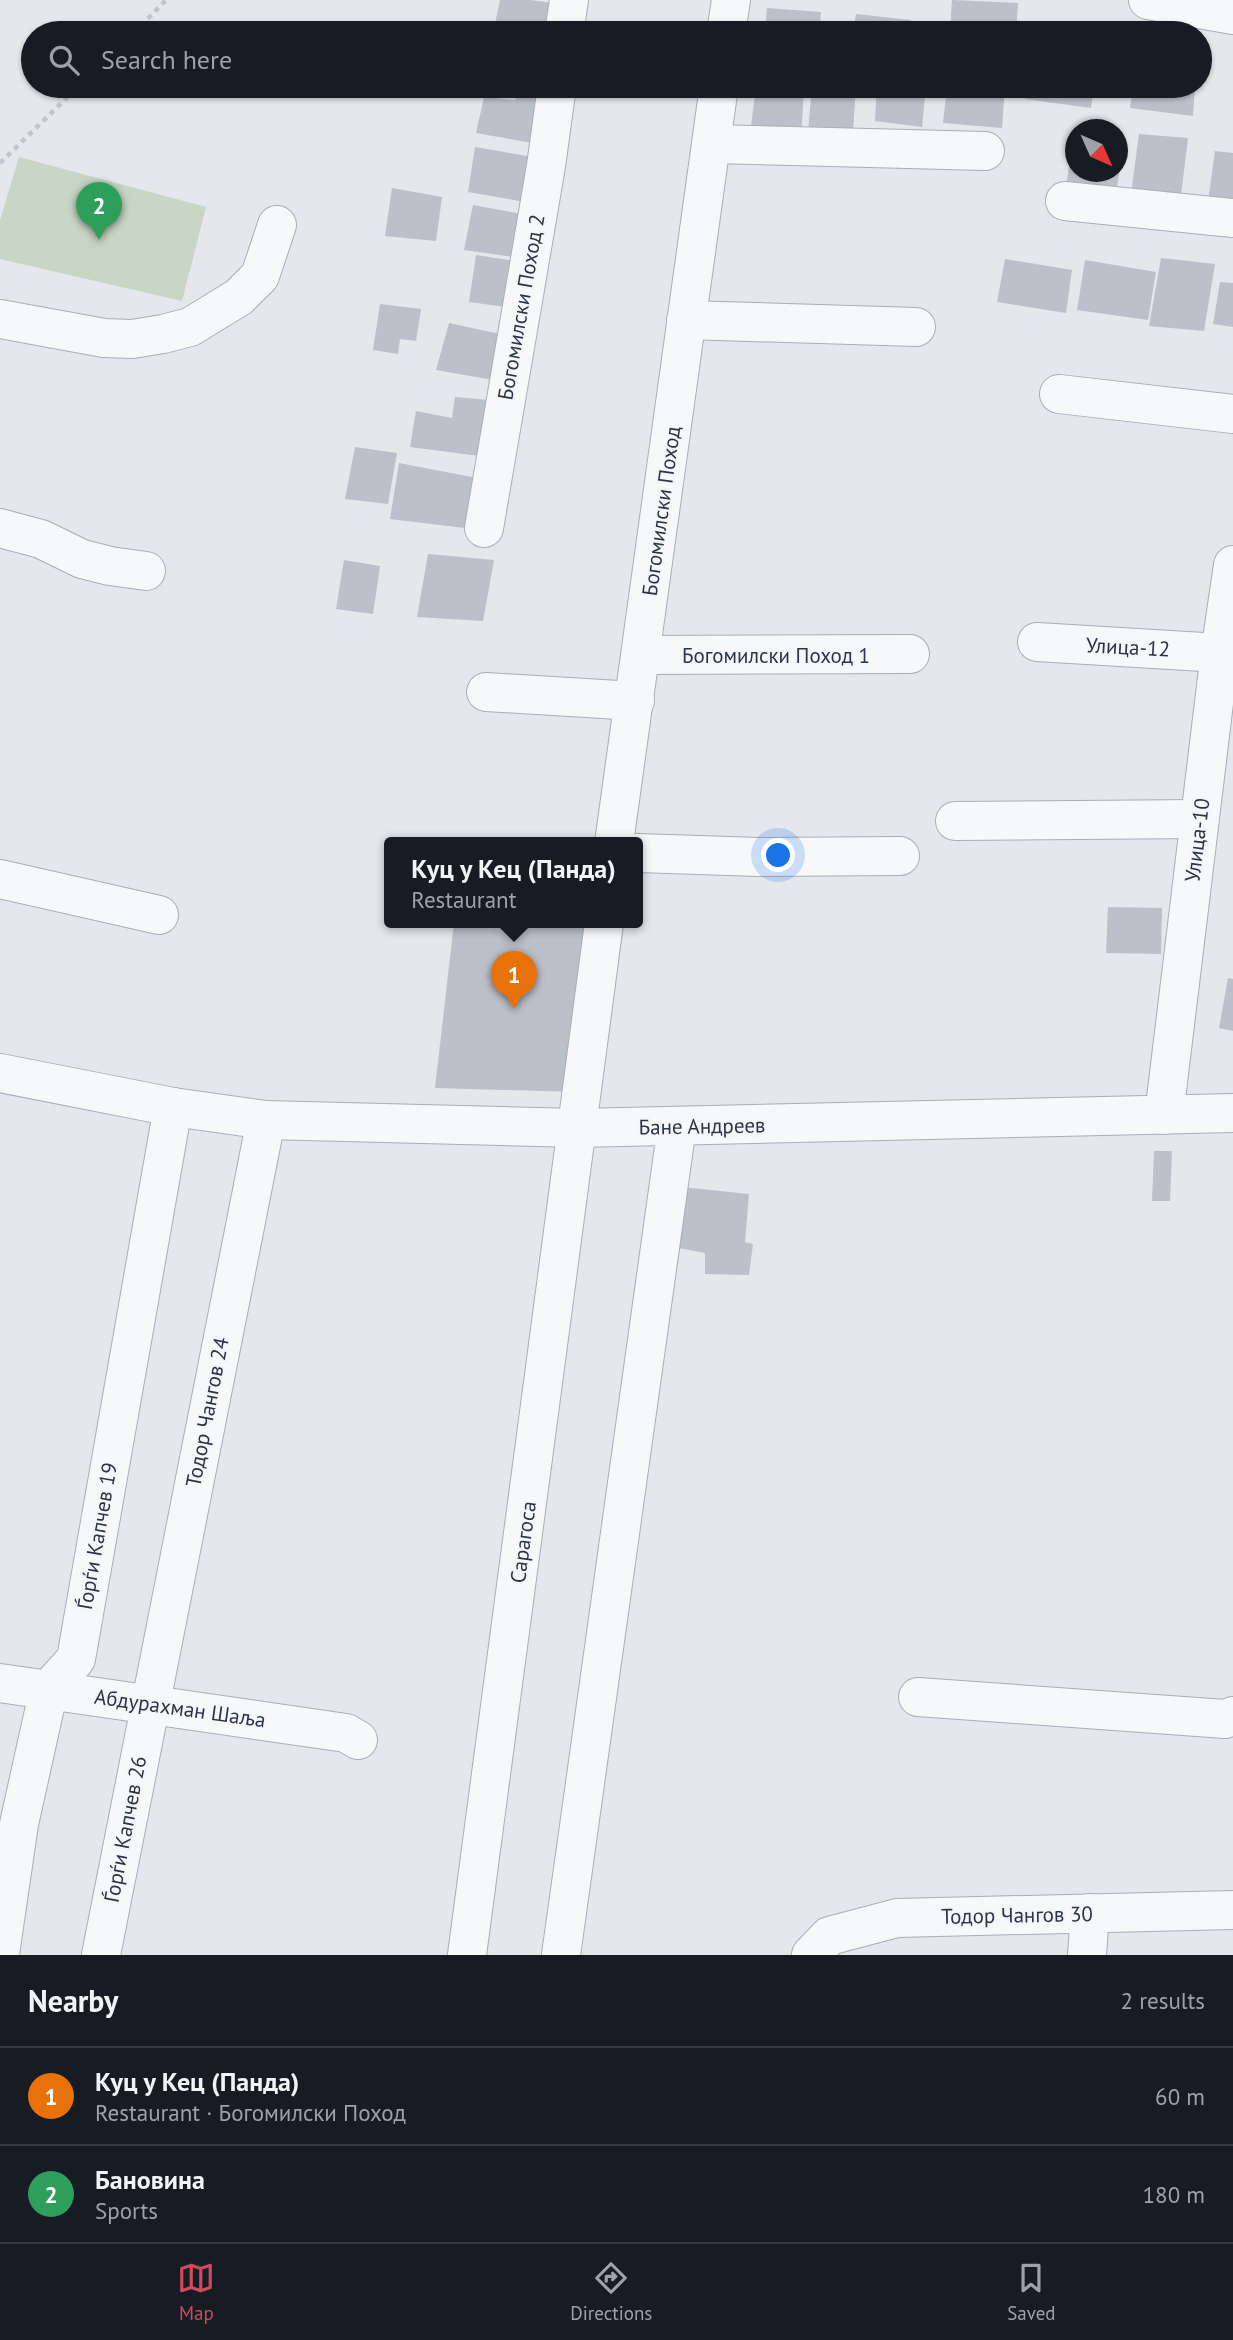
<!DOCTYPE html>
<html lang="en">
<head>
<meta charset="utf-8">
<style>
	:root { --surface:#171b24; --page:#20242c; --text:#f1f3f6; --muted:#9ea1a6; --line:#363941; --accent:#d1495b }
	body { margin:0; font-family:"PT Sans",sans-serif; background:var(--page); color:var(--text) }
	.compass { position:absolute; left:1065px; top:119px; width:63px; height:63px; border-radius:50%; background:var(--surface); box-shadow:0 2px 5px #0004; rotate:135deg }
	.you { position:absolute; left:779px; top:856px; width:24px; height:24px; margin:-18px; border:5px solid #fff; border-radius:50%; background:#1a73e8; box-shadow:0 0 0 10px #1a73e833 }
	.badge { display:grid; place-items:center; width:46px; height:46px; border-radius:50%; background:var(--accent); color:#fff; font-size:23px; font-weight:700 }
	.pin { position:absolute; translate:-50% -58px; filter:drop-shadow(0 2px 4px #0008) }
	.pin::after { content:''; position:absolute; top:37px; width:24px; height:21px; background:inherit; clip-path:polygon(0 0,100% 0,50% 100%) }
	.popup { position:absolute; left:384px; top:837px; width:259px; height:91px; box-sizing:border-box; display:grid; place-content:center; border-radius:7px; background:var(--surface); filter:drop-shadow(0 2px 5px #0005); font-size:23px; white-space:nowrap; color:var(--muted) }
	.popup b { font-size:26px; color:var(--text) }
	.popup::after { content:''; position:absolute; left:50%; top:100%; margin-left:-14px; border:14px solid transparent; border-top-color:var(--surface) }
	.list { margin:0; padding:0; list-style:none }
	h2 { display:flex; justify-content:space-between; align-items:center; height:91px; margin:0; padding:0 28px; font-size:30px }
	h2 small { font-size:23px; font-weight:400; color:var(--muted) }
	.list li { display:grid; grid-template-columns:46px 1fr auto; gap:21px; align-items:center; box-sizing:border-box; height:98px; padding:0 28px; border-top:2px solid var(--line) }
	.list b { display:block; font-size:26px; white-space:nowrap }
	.list p { margin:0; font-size:23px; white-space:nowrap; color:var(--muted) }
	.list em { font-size:23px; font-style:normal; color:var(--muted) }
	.icon { flex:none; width:38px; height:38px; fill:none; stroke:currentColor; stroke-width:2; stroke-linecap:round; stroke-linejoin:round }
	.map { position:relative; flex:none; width:1233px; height:1955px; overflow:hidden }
	.search { position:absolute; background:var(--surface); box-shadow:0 2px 5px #0004; left:21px; right:21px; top:21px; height:77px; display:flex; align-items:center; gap:18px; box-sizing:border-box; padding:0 24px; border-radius:38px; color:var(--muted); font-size:26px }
	.sheet { height:287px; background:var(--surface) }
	nav { display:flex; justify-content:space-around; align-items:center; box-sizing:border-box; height:98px; border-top:2px solid var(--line); background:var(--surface); font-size:19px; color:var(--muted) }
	nav a { display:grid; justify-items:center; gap:4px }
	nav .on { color:var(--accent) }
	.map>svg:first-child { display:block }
</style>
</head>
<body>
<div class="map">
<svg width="1233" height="1955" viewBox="0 0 1233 1955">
	<rect width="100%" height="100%" fill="#e4e7ec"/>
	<path fill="#c9d6c5" d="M19,157L206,207L182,301L0,259V220Z"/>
	<g fill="#bbc0ca">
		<path d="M500,0H530L561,4L556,33H493Z"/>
		<path d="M952,0L1018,3L1016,33H950Z"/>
		<path d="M767,8L821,12L819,33H765Z"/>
		<path d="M856,14L911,20L909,33H853Z"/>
		<path d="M756,86L804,88L801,138L750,134Z"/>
		<path d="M812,86H856L853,133L808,132Z"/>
		<path d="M877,86H926L922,127L875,121Z"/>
		<path d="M947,86H1005L1002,128L943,123Z"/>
		<path d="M1028,86H1094L1091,108L1025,99Z"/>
		<path d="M1133,86H1195L1193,116L1130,108Z"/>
		<path d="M518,90L547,96L538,144L476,133L484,97L515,100Z"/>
		<path d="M1139,134L1188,138L1180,204L1130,202Z"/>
		<path d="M1074,135L1076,172H1118V144L1124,145L1115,199L1065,193Z"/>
		<path d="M475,147L539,158L531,203L468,192Z"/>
		<path d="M1215,151L1233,153V206L1208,202Z"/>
		<path d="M392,188L442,197L436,241L385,236Z"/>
		<path d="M473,205L533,216L528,259L464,250Z"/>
		<path d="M476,255L522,262L514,308L469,302Z"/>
		<path d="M1161,258L1215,264L1204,331L1149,326Z"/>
		<path d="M1005,259L1072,270L1066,313L997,302Z"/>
		<path d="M1085,260L1156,272L1148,320L1077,310Z"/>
		<path d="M1220,282L1233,283V327L1213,324Z"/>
		<path d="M380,304L421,309L416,341L400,339L398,354L373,350Z"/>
		<path d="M449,323L500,334L493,380L436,370Z"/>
		<path d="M455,397L488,400L479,456L410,447L416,411L452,418Z"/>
		<path d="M355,447L397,453L388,504L345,499Z"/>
		<path d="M399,463L482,479L473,529L390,519Z"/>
		<path d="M428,554L494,560L483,621L417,617Z"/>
		<path d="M344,560L380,566L373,614L336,609Z"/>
		<path d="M1108,907L1162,908L1161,954L1106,953Z"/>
		<path d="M454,923H531L592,929L575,1092L435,1088Z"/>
		<path d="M1228,978L1233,979V1031L1219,1028Z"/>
		<path d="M1154,1151H1172L1170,1201H1152Z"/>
		<path d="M682,1187L749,1194L745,1242L753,1244L749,1275L705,1274V1253L673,1247Z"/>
	</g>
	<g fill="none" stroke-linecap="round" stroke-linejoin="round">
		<defs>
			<g id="minor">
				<path d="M1148,0L1233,15"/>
				<path d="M564,33L569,0"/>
				<path d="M726,33L731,0"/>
				<path d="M711,144L985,151"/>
				<path d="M1065,201L1233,218"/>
				<path d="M0,319L104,338L132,339L163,334L190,327L239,297L260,276L277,225"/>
				<path d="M686,320L916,327"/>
				<path d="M1059,394L1233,414"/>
				<path d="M0,528L41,539L82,559L110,566L146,571"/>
				<path d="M484,528L546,166L557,86"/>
				<path d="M1037,642L1220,653"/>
				<path d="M642,655L910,654"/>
				<path d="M486,692L635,701"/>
				<path d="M955,821L1199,819"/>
				<path d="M614,843L719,86"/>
				<path d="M638,853L759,857L900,856"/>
				<path d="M0,879L159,915"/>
				<path d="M0,1073L173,1107L266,1120L578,1128L1233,1113"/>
				<path d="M1164,1115L1220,653L1233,565"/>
				<path d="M0,1683L346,1733L358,1740"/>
				<path d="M918,1697L1225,1719L1233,1716"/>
				<path d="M0,1954L19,1824L49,1689L76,1659L173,1107"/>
				<path d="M101,1955L266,1120"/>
				<path d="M467,1955L604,923"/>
				<path d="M561,1955L677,1126"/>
				<path d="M811,1955L829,1936L897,1918L1233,1910"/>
				<path d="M1087,1955L1090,1913"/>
			</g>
		</defs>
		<use href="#minor" stroke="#a9aeb7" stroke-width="40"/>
		<g stroke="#c2c5cb" stroke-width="4.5" stroke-dasharray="5 5" stroke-linecap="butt">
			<path d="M134,33L166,0"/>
			<path d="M0,163L79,86"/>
		</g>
		<use href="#minor" stroke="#f7f8fa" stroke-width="38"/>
	</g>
	<g text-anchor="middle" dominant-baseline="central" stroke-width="5" stroke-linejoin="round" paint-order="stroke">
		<g font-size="21" fill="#2b3445" stroke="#f4f6f9">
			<text transform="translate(521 307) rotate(-80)">Богомилски Поход 2</text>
			<text transform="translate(661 511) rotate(-82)">Богомилски Поход</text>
			<text transform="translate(1128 647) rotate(3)">Улица-12</text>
			<text x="776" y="655">Богомилски Поход 1</text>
			<text transform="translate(1197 840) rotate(-83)">Улица-10</text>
			<text transform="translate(702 1126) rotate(-1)">Бане Андреев</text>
			<text transform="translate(207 1412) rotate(-79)">Тодор Чангов 24</text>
			<text transform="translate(97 1536) rotate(-80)">Ѓорѓи Капчев 19</text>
			<text transform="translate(523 1542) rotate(-82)">Сарагоса</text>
			<text transform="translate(180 1708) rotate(8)">Абдурахман Шаља</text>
			<text transform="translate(125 1829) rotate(-79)">Ѓорѓи Капчев 26</text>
			<text transform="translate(1017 1915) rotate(-1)">Тодор Чангов 30</text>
		</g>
	</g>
</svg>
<svg class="compass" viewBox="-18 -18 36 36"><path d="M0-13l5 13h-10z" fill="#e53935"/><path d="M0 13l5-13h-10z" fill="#9ea1a6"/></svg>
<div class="you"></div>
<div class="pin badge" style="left:514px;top:1009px;background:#e8710a">1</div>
<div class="popup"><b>Куц у Кец (Панда)</b>Restaurant</div>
<div class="pin badge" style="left:99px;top:240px;background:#2e9e5b">2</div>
<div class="search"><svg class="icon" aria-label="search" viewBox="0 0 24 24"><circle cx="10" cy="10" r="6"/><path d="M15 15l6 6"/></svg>Search here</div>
</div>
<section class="sheet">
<h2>Nearby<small>2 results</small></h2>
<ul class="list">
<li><span class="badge" style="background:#e8710a">1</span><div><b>Куц у Кец (Панда)</b><p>Restaurant · Богомилски Поход</p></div><em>60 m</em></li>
<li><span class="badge" style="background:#2e9e5b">2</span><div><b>Бановина</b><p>Sports</p></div><em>180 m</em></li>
</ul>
</section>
<nav>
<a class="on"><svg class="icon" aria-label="map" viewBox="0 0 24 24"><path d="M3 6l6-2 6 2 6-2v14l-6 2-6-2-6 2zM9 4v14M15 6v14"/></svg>Map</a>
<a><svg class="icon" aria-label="directions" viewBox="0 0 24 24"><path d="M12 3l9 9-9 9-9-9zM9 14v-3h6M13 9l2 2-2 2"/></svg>Directions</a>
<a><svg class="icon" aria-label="saved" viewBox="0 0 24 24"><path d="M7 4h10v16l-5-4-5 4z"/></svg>Saved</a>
</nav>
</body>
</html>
